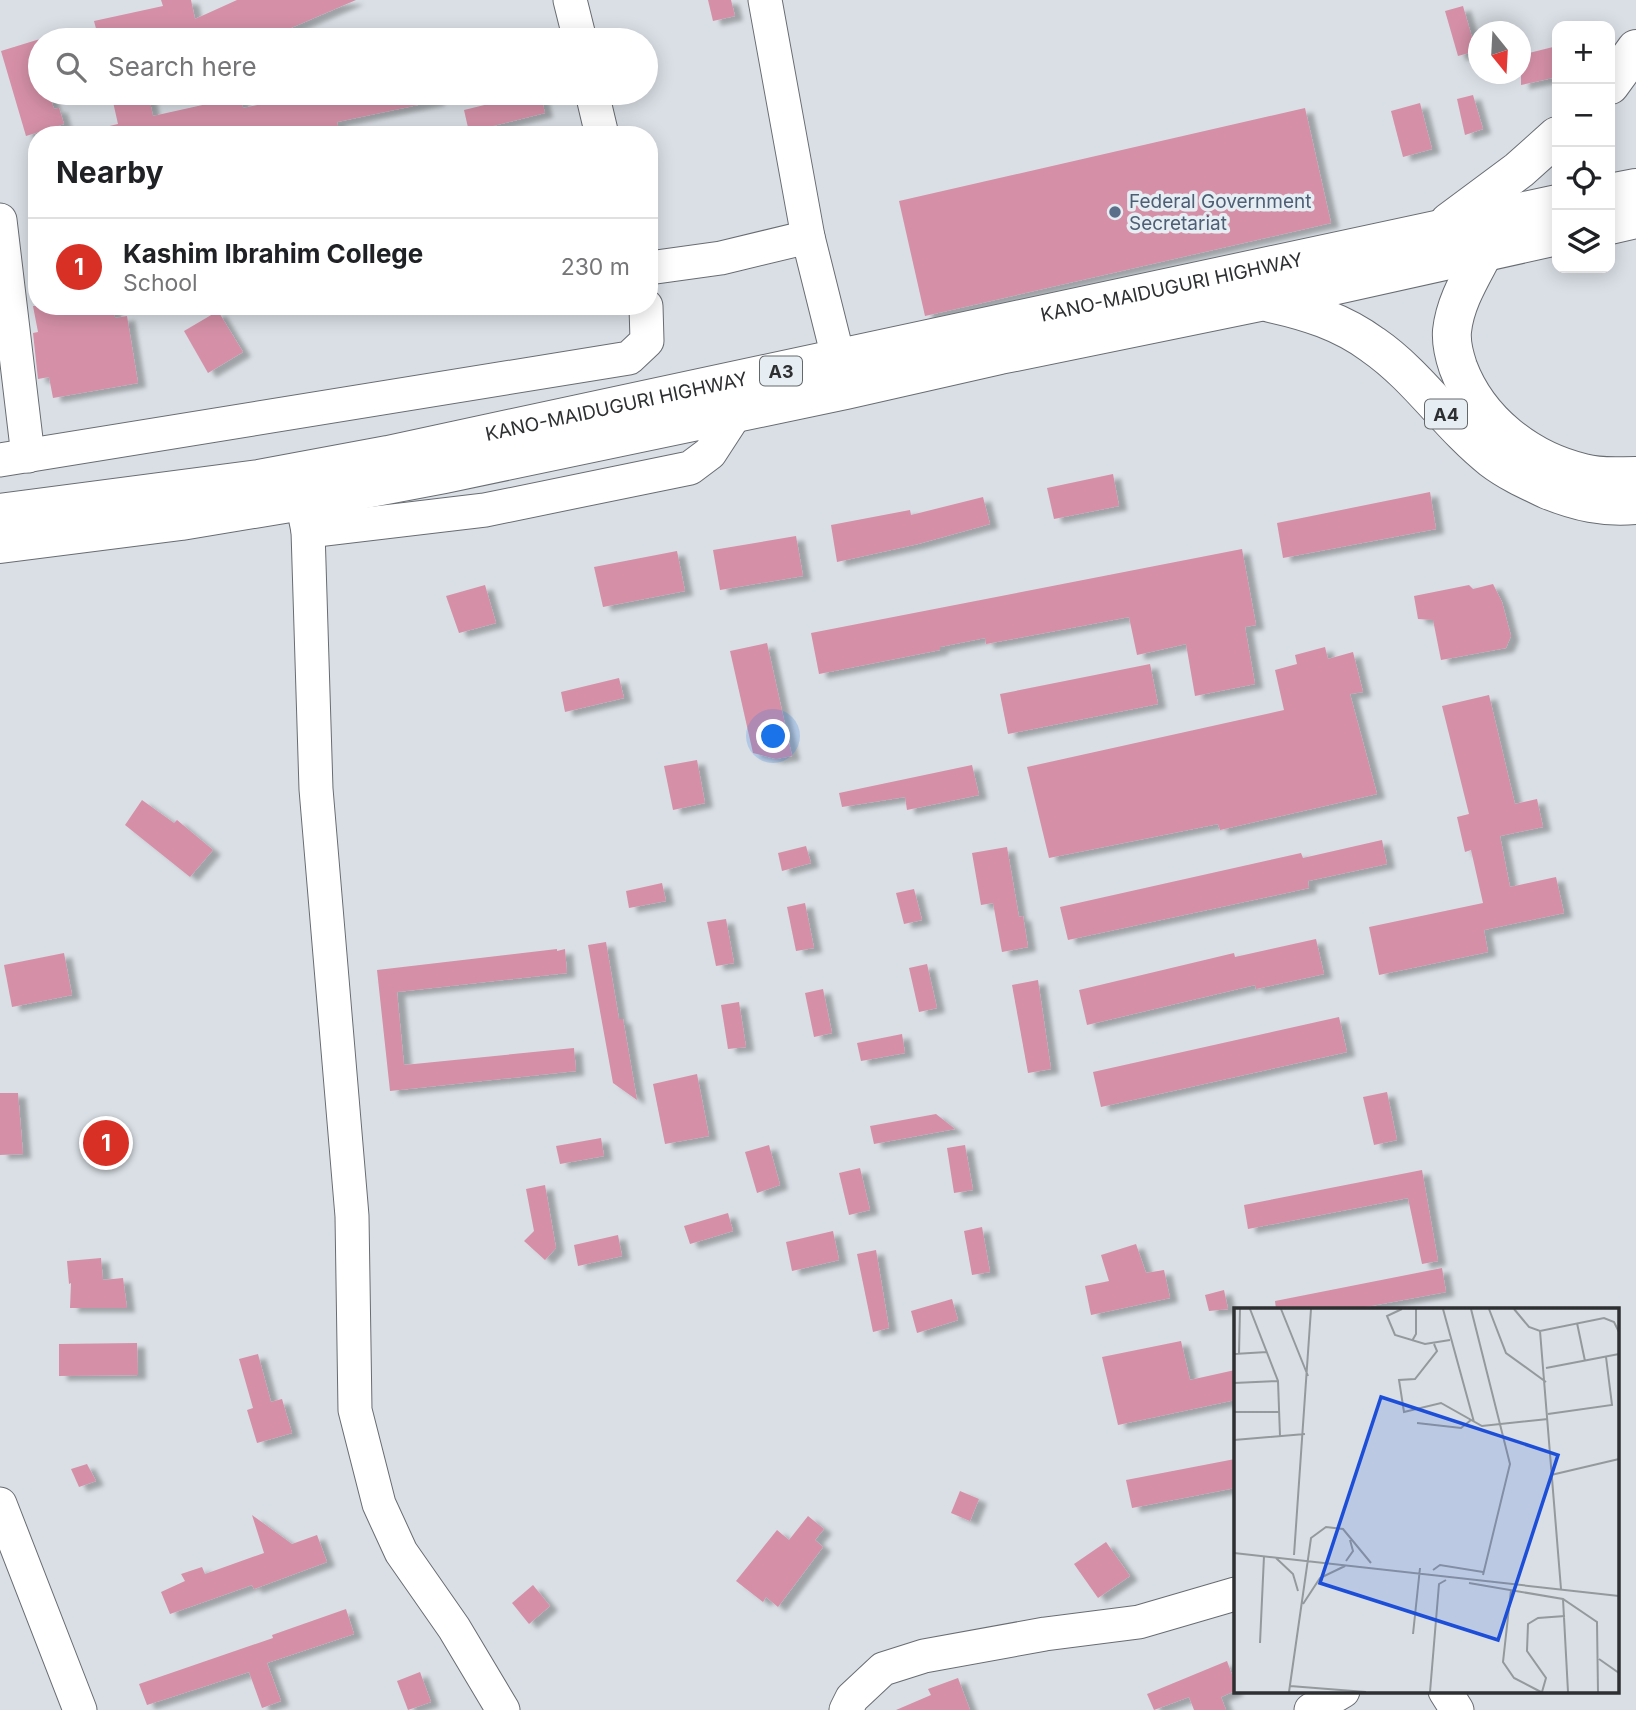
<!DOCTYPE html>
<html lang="en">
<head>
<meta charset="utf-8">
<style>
	:root { --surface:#fff; --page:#f2f2f2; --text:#202124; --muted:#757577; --line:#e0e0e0; --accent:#d93025 }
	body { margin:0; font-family:Inter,sans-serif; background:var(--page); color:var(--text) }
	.controls { position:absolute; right:21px; top:21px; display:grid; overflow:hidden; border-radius:14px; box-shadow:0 4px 18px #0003 }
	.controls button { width:63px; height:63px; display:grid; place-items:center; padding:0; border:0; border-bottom:2px solid var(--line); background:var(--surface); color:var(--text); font:35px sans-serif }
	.compass { position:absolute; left:1468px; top:21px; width:63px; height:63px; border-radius:50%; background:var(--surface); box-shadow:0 4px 18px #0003; rotate:162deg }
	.you { position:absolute; left:774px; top:737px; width:24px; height:24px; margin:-18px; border:5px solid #fff; border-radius:50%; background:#1a73e8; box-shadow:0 0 0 10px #1a73e833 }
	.badge { display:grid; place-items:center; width:46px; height:46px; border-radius:50%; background:var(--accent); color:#fff; font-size:23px; font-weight:700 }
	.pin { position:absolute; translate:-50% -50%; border:4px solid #fff; box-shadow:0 2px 7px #0006 }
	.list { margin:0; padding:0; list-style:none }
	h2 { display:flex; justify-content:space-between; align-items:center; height:91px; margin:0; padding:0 28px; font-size:30px }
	h2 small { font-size:23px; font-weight:400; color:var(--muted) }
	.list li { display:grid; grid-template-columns:46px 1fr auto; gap:21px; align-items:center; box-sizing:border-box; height:98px; padding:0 28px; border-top:2px solid var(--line) }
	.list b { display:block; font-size:26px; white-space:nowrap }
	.list p { margin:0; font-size:23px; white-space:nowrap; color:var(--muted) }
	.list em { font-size:23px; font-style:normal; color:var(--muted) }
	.icon { flex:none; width:38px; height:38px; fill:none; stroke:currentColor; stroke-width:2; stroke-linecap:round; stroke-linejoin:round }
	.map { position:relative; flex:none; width:1636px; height:1710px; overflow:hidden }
	.search { position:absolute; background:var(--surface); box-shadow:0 4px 18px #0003; left:28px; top:28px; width:630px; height:77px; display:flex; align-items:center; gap:18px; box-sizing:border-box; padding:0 24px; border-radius:38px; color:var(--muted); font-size:26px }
	.panel { position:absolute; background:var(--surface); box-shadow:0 4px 18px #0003; left:28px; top:126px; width:630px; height:189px; border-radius:28px }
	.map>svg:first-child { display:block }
</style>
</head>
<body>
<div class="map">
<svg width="1636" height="1710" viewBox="0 0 1636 1710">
	<defs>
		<filter id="shadow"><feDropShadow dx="8" dy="4.5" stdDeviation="2" flood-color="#0004"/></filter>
	</defs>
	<rect width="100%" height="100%" fill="#d9dfe5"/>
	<g fill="#d590a7" filter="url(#shadow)">
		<path d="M161,0H191L195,19L237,0H356L263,40H99L94,21L163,6Z"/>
		<path d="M708,0H731L735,16L713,21Z"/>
		<path d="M1463,6L1476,51L1458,56L1445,11Z"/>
		<path d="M40,39V93H49L54,109L59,108L64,124L26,136L1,51Z"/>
		<path d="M1557,46V77L1521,85V55Z"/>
		<path d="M111,93H148L153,116L207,104L204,93H240L243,108L314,93H436L437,101L337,122L340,135H106L105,127L118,124Z"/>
		<path d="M534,93H540L545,113L469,132L464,110Z"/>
		<path d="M1473,95L1483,129L1465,135L1457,99Z"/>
		<path d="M1420,103L1432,149L1403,157L1391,111Z"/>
		<path d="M1305,108L1331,223L925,316L899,201Z"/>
		<path d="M33,306H113L115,318L127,316L138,383L53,398L49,377L38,379L33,333L38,332Z"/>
		<path d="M218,311L243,352L208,373L184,331Z"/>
		<path d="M1113,474L1119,506L1054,519L1047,488Z"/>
		<path d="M1430,492L1436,529L1283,558L1277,523Z"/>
		<path d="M983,497L990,524L918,544L837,562L831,525L910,510L911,515Z"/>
		<path d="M796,536L803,576L720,590L713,550Z"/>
		<path d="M1242,549L1256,625L1245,627L1255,684L1195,696L1186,644L1137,655L1129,617L986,644L985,638L940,647V650L819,674L811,633Z"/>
		<path d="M677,551L685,591L603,607L594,567Z"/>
		<path d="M1493,584L1502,602L1511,636L1506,648L1441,660L1433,620L1418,619L1414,596L1469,585L1473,589Z"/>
		<path d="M485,585L496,623L459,633L446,596Z"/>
		<path d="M767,643L792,756L776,759L753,753L730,651Z"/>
		<path d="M1325,647L1328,659L1353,652L1363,692L1350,694L1377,794L1220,830L1218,824L1049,858L1027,767L1284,710L1275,670L1297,664L1295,655Z"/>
		<path d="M1150,664L1158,704L1008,734L1000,694Z"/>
		<path d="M619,678L624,698L565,712L561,692Z"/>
		<path d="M1489,695L1515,804L1537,799L1543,827L1500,836L1510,887L1556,877L1564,913L1484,930L1488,952L1379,975L1369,927L1483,903L1471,850L1465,852L1457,817L1469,814L1442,706Z"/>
		<path d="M697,760L705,803L673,810L664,766Z"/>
		<path d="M972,765L979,795L907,810L905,797L842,807L839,793Z"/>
		<path d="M142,800L174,823L177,820L213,850L190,877L125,825Z"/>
		<path d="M1382,840L1387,864L1308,881L1309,888L1068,940L1060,907L1301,853L1303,858Z"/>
		<path d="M806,846L811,863L782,871L778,853Z"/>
		<path d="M1007,847L1019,917L1023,916L1028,947L1002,952L993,903L981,905L972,853Z"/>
		<path d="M662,883L666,901L629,908L626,891Z"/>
		<path d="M914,889L922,920L904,924L896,893Z"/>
		<path d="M805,903L814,948L796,951L787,907Z"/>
		<path d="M726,919L734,963L716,966L707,922Z"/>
		<path d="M1316,939L1324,974L1256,989L1255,985L1087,1025L1079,990L1234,953L1235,957Z"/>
		<path d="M606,942L619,1019H623L637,1100L613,1083L588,945Z"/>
		<path d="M557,949V951L565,949L567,973L397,992L404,1065L574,1048L576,1071L390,1091L377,970Z"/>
		<path d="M64,953L72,995L12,1007L4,965Z"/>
		<path d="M927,964L937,1008L919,1012L909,968Z"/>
		<path d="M1038,980L1051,1069L1028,1073L1012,985Z"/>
		<path d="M823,989L832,1033L814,1037L805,993Z"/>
		<path d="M739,1002L746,1047L728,1049L721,1005Z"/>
		<path d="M1339,1017L1347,1052L1101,1107L1093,1072Z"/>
		<path d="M902,1034L905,1053L861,1061L857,1043Z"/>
		<path d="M697,1074L709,1136L665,1144L653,1084Z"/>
		<path d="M1387,1092L1397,1140L1374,1145L1363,1097Z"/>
		<path d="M0,1093H18L23,1154L0,1155Z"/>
		<path d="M936,1114L955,1129L874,1144L870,1126Z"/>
		<path d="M601,1138L604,1156L560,1164L556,1146Z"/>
		<path d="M769,1145L780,1185L757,1193L745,1152Z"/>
		<path d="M965,1145L973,1190L954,1193L947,1148Z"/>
		<path d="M860,1168L870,1210L849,1215L839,1173Z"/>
		<path d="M1422,1170L1438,1261L1422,1264L1408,1198L1248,1229L1244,1205Z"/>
		<path d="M545,1185L556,1248L545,1260L524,1241L534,1231L526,1189Z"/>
		<path d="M728,1213L733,1231L690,1244L684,1226Z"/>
		<path d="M982,1227L990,1272L972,1275L964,1231Z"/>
		<path d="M833,1231L839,1260L792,1271L786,1242Z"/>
		<path d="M618,1235L622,1256L578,1266L574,1245Z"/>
		<path d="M1136,1244L1146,1273L1164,1270L1170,1298L1091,1315L1085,1286L1109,1281L1101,1255Z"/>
		<path d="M876,1250L889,1328L873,1332L857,1254Z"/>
		<path d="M101,1258L103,1280L123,1278L127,1308H70L71,1283L69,1284L67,1261Z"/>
		<path d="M1442,1268L1446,1292L1355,1309H1276L1275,1301Z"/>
		<path d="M1224,1290L1228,1309L1209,1311L1205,1295Z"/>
		<path d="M952,1299L958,1320L917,1333L911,1311Z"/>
		<path d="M1181,1341L1190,1380L1235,1370V1400L1118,1425L1102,1357Z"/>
		<path d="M137,1343L138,1375L59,1376V1344Z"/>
		<path d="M258,1354L271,1402L282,1399L292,1433L257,1443L247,1410L253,1408L239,1359Z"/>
		<path d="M1235,1459V1488L1132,1508L1126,1480Z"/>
		<path d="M87,1464L96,1481L79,1487L71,1469Z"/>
		<path d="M960,1491L979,1499L970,1521L951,1513Z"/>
		<path d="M252,1515L292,1544L317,1535L327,1562L254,1589L252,1585L170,1614L161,1592L185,1581L181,1574L202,1567L205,1574L264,1553Z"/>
		<path d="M808,1516L824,1529L815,1540L823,1547L778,1607L766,1597L763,1602L736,1581L777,1530L789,1540Z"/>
		<path d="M1106,1542L1130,1576L1098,1598L1074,1564Z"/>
		<path d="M533,1585L550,1606L529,1624L512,1603Z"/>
		<path d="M346,1609L354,1634L267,1663L281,1701L262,1708L249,1672L147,1705L139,1684L273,1638L272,1635Z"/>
		<path d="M1227,1661L1235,1683V1691L1221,1697L1226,1710H1194L1189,1697L1154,1710L1147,1694Z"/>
		<path d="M420,1672L431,1702L408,1710L397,1681Z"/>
		<path d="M958,1678L970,1710H896L931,1695L928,1689Z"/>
	</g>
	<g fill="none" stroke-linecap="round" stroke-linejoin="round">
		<defs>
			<g id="minor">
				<path d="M570,0L580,40"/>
				<path d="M765,0L808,237L845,385"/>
				<path d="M592,93L602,135"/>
				<path d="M0,220L28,456"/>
				<path d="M649,268L721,258L808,237"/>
				<path d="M0,460L629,358L647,341L646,306"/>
				<path d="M302,501L308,531L316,789L352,1216L355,1410L379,1504L401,1552L454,1628L503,1710"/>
				<path d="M308,531L485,510L690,468L710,453L736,413"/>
				<path d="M0,1504L80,1710"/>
				<path d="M1445,1691L1457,1710"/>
				<path d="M846,1710L852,1698L883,1669L924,1656L1045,1634L1139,1622L1235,1594"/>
				<path d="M1311,1710L1343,1691"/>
			</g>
			<g id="highway">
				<path d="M1610,85L1636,49"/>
				<path d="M1610,193L1636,188"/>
				<path d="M1449,222L1519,170L1557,136"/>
				<path d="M1610,225L1636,219"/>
				<path d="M1484,252C1471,277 1455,302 1452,331C1451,343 1454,355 1458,367C1478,421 1528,460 1583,473C1600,478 1618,476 1636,476"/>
				<path d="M1270,303C1307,311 1342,322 1373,345C1418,376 1449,425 1492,459C1509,472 1529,481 1548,490C1578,502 1604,508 1636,505"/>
				<path id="s1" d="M0,513L259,479L388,455L1557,204"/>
				<path d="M0,544L181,521L302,501L444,474L846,390L1000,355L1265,301L1557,236"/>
			</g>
		</defs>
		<use href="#minor" stroke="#686d73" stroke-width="35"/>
		<use href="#highway" stroke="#686d73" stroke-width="40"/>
		<use href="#minor" stroke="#fff" stroke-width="33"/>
		<use href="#highway" stroke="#fff" stroke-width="38"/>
	</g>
	<circle fill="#5c6f8a" stroke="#e6edf3" stroke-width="2.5" cx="1115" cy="212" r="7"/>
	<g text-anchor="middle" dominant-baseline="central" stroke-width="7" stroke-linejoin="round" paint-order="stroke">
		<g fill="#e6edf3" stroke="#64686b" stroke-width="2">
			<rect x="760" y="356.5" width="42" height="29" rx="5"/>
			<rect x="1425" y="399.5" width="42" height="29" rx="5"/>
		</g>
		<g font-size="18" font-weight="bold" fill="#2d2f31">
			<text x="781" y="371">A3</text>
			<text x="1446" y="414">A4</text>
		</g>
		<g font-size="19" fill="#4e5e75" stroke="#e6edf3" text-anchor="start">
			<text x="1129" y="201">Federal Government<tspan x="1129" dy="22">Secretariat</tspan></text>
		</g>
		<g font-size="19" fill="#2d2f31" stroke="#e6edf3">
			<text stroke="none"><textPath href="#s1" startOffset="1194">KANO-MAIDUGURI HIGHWAY</textPath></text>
			<text stroke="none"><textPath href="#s1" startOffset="626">KANO-MAIDUGURI HIGHWAY</textPath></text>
		</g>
	</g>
	<g transform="translate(1234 1308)">
		<rect width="385" height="385" fill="#d9dfe5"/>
		<path fill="none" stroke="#94999d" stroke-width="2" d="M16,1L44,73L46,128M47,1L74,68M168,1L153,8L161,27L191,36L216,32M209,1L240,114M237,1L276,156L249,267M255,1L272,45L312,74M280,1L295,19L306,23L370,10L380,14L385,24M343,15L351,53M306,23L327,281M178,33L182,26V1M200,36L203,43L181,71L165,72L170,104L207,95L248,118L314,111M0,46L33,44M5,46L6,1M312,60L385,46M0,75L44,73M0,104H45M314,106L378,97L372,49M183,115L227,120L237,112M0,132L71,126M317,167L385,151M0,245L385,288M60,247L77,1M42,250L59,266L64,283M112,253L119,243L116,232M199,262L206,257L249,264M235,275L329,291L363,314L364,384M277,282L269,354L280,370L307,384M329,291L334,384M69,296L86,270L111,258M179,326L186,260M26,335L30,248M365,351L385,365M56,378L132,384M55,384L77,230L92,219L109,221L137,255M196,384L205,276L212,272M308,384L312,370L293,343L294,316L304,310L331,308"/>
		<path fill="#1d4ed8" fill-opacity="0.15" stroke="#1d4ed8" stroke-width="3.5" d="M147,89L324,147L264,332L86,275Z"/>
		<rect width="385" height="385" fill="none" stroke="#2d2f31" stroke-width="3.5"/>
	</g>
</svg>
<div class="controls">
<button>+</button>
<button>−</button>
<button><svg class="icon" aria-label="locate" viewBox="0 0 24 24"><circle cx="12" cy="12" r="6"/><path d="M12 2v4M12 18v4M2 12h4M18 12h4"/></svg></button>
<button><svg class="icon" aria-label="layers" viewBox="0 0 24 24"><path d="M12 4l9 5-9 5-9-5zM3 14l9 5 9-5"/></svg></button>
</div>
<svg class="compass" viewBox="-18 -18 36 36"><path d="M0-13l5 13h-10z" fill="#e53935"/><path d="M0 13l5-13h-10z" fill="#757577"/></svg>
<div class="you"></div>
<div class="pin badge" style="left:106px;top:1143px">1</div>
<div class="search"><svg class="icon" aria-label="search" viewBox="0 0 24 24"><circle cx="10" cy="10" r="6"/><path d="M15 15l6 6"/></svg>Search here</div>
<section class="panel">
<h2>Nearby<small></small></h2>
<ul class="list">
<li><span class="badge">1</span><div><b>Kashim Ibrahim College</b><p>School</p></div><em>230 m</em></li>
</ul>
</section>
</div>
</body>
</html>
